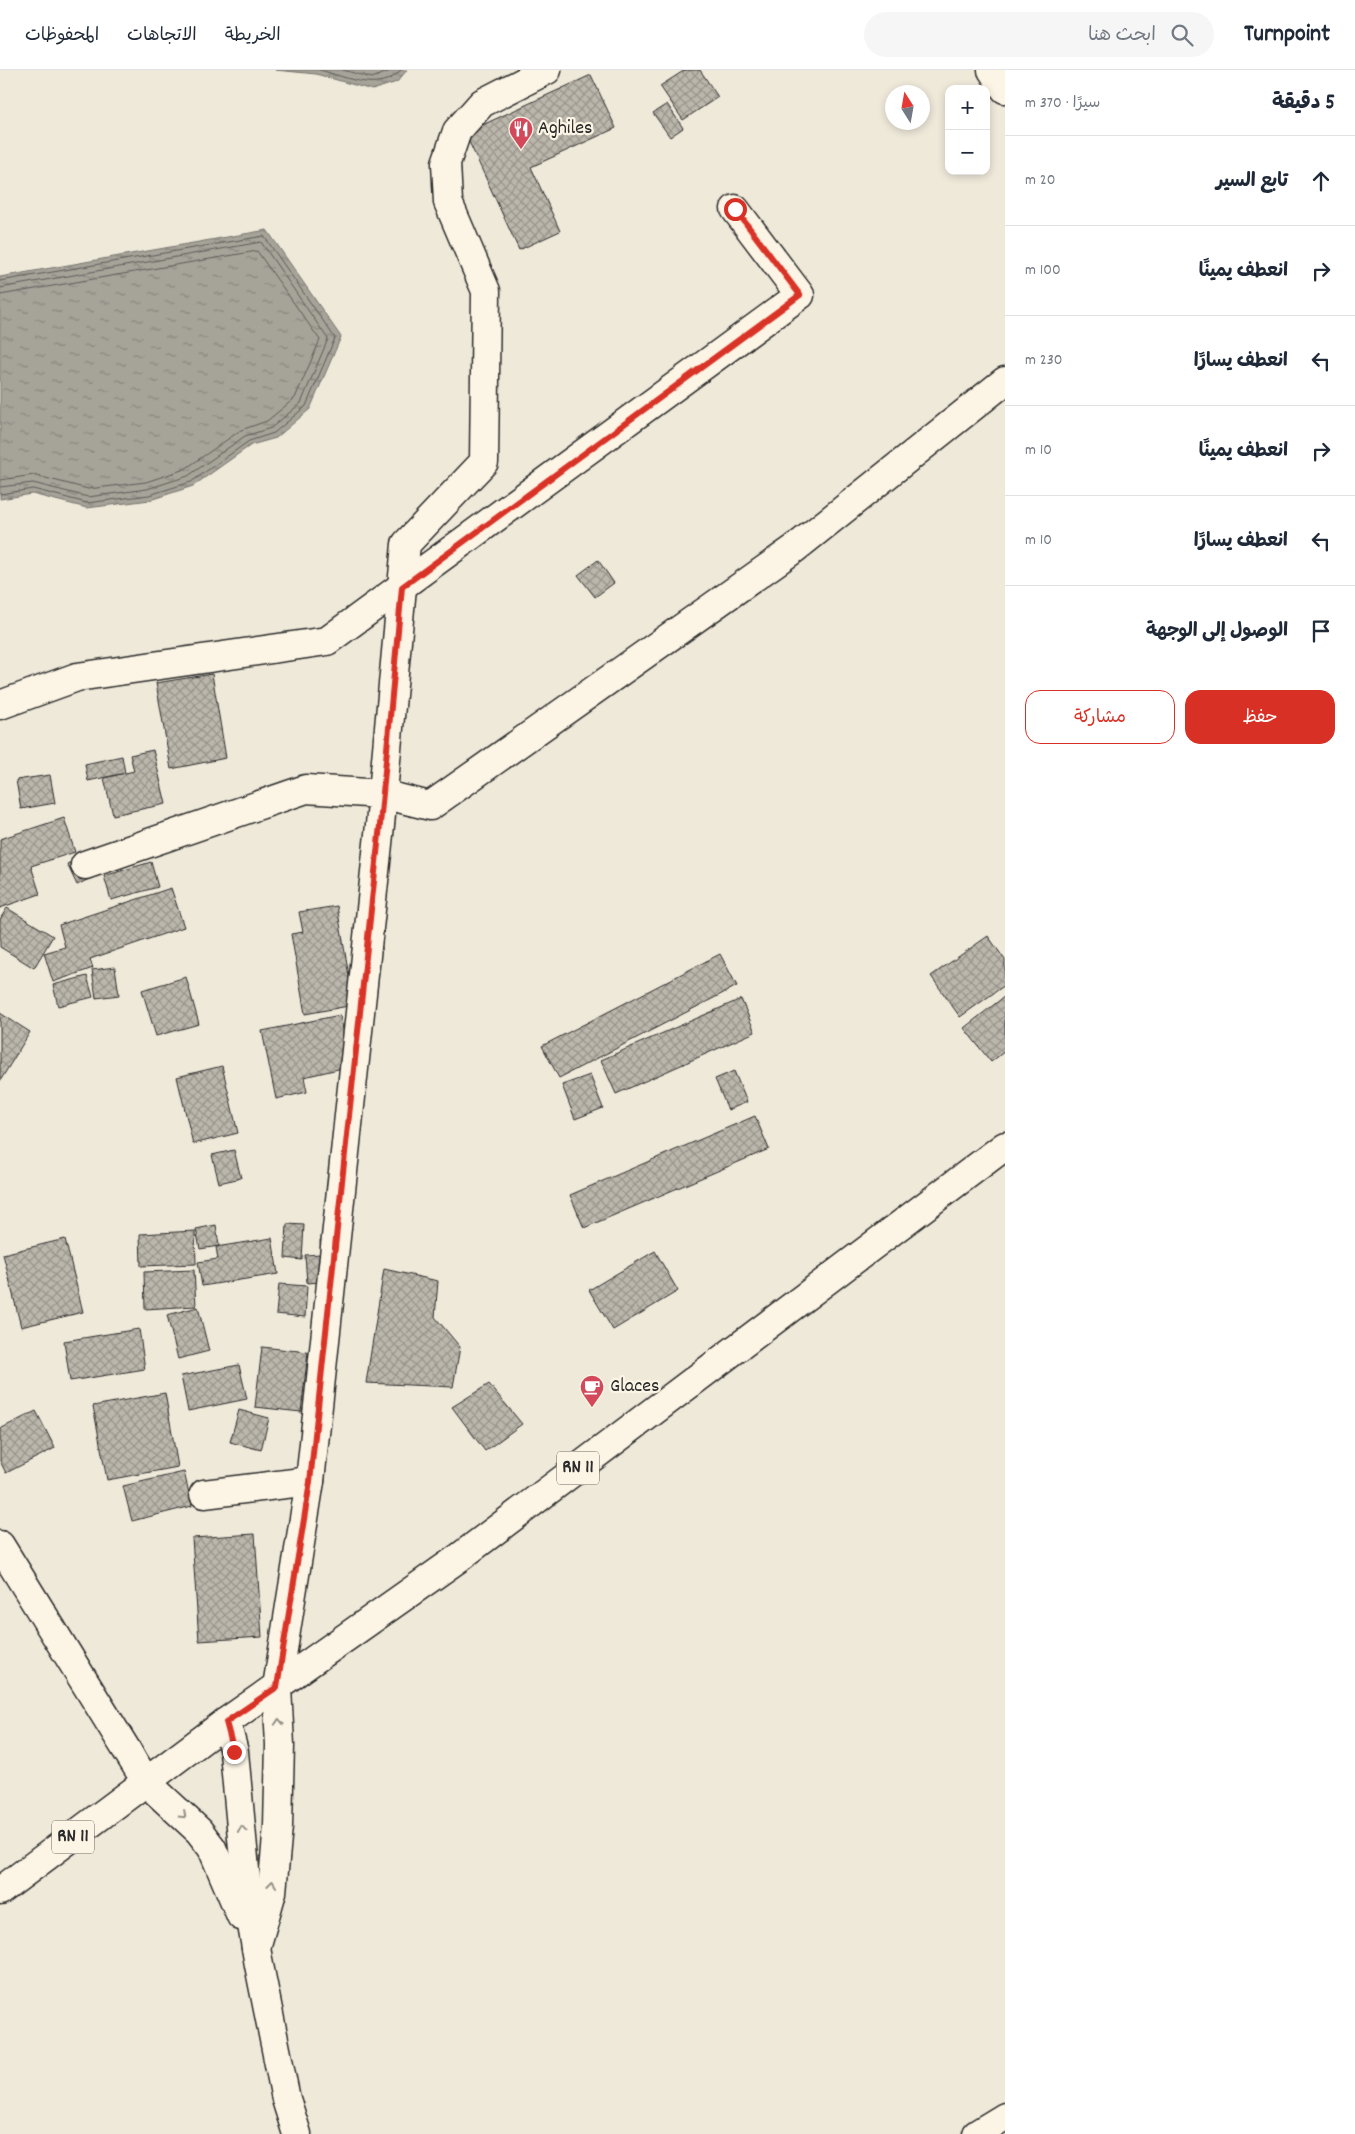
<!DOCTYPE html>
<html lang="ar">
<head>
<meta charset="utf-8">
<style>
	:root { --surface:#fff; --page:#f6f6f7; --text:#1f2937; --muted:#747a83; --line:#e0e1e3; --accent:#d93025 }
	body { margin:0; font-family:Dekko,"Playpen Sans Arabic",sans-serif; background:var(--page); color:var(--text); direction:rtl }
	.controls { position:absolute; right:15px; top:15px; display:grid; overflow:hidden; border-radius:10px; box-shadow:0 2px 8px #0003 }
	.controls button { width:45px; height:45px; display:grid; place-items:center; padding:0; border:0; border-bottom:1px solid var(--line); background:var(--surface); color:var(--text); font:25px sans-serif }
	.compass { position:absolute; left:885px; top:15px; width:45px; height:45px; border-radius:50%; background:var(--surface); box-shadow:0 2px 8px #0003; rotate:349deg }
	.stop { position:absolute; width:15px; height:15px; margin:-11px; border:4px solid #d93025; border-radius:50%; background:#fff }
	.stop.end { background:#d93025; border-color:#fff; box-shadow:0 1px 5px #0008 }
	.list { margin:0; padding:0; list-style:none }
	h2 { display:flex; justify-content:space-between; align-items:center; height:65px; margin:0; padding:0 20px; font-size:21px }
	h2 small { font-size:16px; font-weight:400; color:var(--muted) }
	.list li { display:grid; grid-template-columns:32px 1fr auto; gap:15px; align-items:center; box-sizing:border-box; height:90px; padding:0 20px; border-top:1px solid var(--line) }
	.list b { display:block; font-size:19px; white-space:nowrap }
	.list em { font-size:16px; font-style:normal; color:var(--muted) }
	.actions { display:flex; gap:10px; padding:15px 20px }
	.actions a { flex:1; padding:11px 0; border:1px solid var(--accent); border-radius:15px; text-align:center; font-size:18px; color:var(--accent) }
	.actions .main { background:var(--accent); color:#fff }
	.icon { flex:none; width:28px; height:28px; fill:none; stroke:currentColor; stroke-width:2; stroke-linecap:round; stroke-linejoin:round }
	.map { position:relative; flex:none; width:1005px; height:2064px; overflow:hidden; direction:ltr }
	header { display:flex; align-items:center; gap:30px; box-sizing:border-box; height:70px; padding:0 25px; background:var(--surface); border-bottom:1px solid var(--line) }
	header strong { font-size:24px }
	nav { display:flex; gap:28px; margin-inline-start:auto; font-size:18px }
	.search { width:350px; height:45px; background:var(--page); display:flex; align-items:center; gap:12px; box-sizing:border-box; padding:0 18px; border-radius:28px; color:var(--muted); font-size:19px }
	main { display:flex }
	aside { flex:1; background:var(--surface) }
	.map>svg:first-child { display:block }
</style>
</head>
<body>
<header>
<strong>Turnpoint</strong>
<div class="search"><svg class="icon" aria-label="search" viewBox="0 0 24 24"><circle cx="10" cy="10" r="6"/><path d="M15 15l6 6"/></svg>ابحث هنا</div>
<nav><a>الخريطة</a><a>الاتجاهات</a><a>المحفوظات</a></nav>
</header>
<main>
<aside>
<h2>5 دقيقة<small>سيرًا · 370 m</small></h2>
<ul class="list">
<li><svg class="icon" aria-label="ahead" viewBox="0 0 24 24"><path d="M12 20V5M6 11l6-6 6 6"/></svg><div><b>تابع السير</b></div><em>20 m</em></li>
<li><svg class="icon" aria-label="right" viewBox="0 0 24 24"><path d="M7 20v-9h11M14 6l5 5-5 5"/></svg><div><b>انعطف يمينًا</b></div><em>100 m</em></li>
<li><svg class="icon" aria-label="left" viewBox="0 0 24 24"><path d="M17 20v-9H6M10 6l-5 5 5 5"/></svg><div><b>انعطف يسارًا</b></div><em>230 m</em></li>
<li><svg class="icon" aria-label="right" viewBox="0 0 24 24"><path d="M7 20v-9h11M14 6l5 5-5 5"/></svg><div><b>انعطف يمينًا</b></div><em>10 m</em></li>
<li><svg class="icon" aria-label="left" viewBox="0 0 24 24"><path d="M17 20v-9H6M10 6l-5 5 5 5"/></svg><div><b>انعطف يسارًا</b></div><em>10 m</em></li>
<li><svg class="icon" aria-label="arrive" viewBox="0 0 24 24"><path d="M6 21V4h12l-3 4 3 4H6"/></svg><div><b>الوصول إلى الوجهة</b></div></li>
</ul>
<div class="actions"><a class="main">حفظ</a><a>مشاركة</a></div>
</aside>
<div class="map">
<svg width="1005" height="2064" viewBox="0 0 1005 2064">
	<defs>
		<pattern id="water-ripples" width="26" height="14" patternUnits="userSpaceOnUse" patternTransform="scale(1.25)"><rect width="26" height="14" fill="#a6a399"/><path d="M2 4q2-2 4 0t4 0M15 11q2-2 4 0t4 0" fill="none" stroke="#87857d"/></pattern>
		<pattern id="building-cross-hatch" width="8" height="8" patternUnits="userSpaceOnUse" patternTransform="scale(1.25)"><rect width="8" height="8" fill="#bcb7ac"/><path d="M0 0l8 8M0 8l8-8" fill="none" stroke="#99958c"/></pattern>
	</defs>
	<rect width="100%" height="100%" fill="#efe9da"/>
	<filter id="ink" filterUnits="userSpaceOnUse"><feTurbulence type="fractalNoise" baseFrequency=".02" numOctaves="2"/><feDisplacementMap in="SourceGraphic" scale="10" xChannelSelector="R" yChannelSelector="G"/><feConvolveMatrix kernelMatrix="1 2 1 2 8 2 1 2 1" color-interpolation-filters="sRGB"/></filter>
	<g filter="url(#ink)">
		<g fill="url(#water-ripples)" stroke="#75736d">
			<path d="M275,0H407L397,12L372,20L316,4Z"/>
			<path d="M267,160L341,267L310,339L276,368L251,375L193,416L150,430L87,438L32,424L0,429V207Z"/>
		</g>
		<g fill="none" stroke-linecap="round" stroke-linejoin="round">
			<g stroke="#5c5b57" stroke-width="1">
				<path d="M320,0C346,7 380,24 401,0"/>
				<path d="M343,0L372,8L393,0"/>
				<path d="M0,211L264,166L335,268L306,336L274,363L249,371L191,412L149,425L87,433L33,419L0,424"/>
				<path d="M0,218L261,172L328,269L301,333L271,358L245,366L188,406L147,419L88,427L33,413L0,417"/>
				<path d="M0,225L257,181L320,270L295,328L267,351L241,360L185,399L146,412L88,419L34,405L0,410"/>
			</g>
		</g>
		<g fill="url(#building-cross-hatch)" stroke="#2b2b2b">
			<path d="M685,0H700L718,27L683,50L660,16Z"/>
			<path d="M591,5L616,58L531,97L560,161L519,180L465,63Z"/>
			<path d="M667,34L683,58L670,67L653,43Z"/>
			<path d="M598,490L614,513L595,527L578,505Z"/>
			<path d="M212,604L226,688L171,699L156,613Z"/>
			<path d="M153,680L166,734L113,745L104,708L134,701L130,685Z"/>
			<path d="M122,686L125,703L88,711L85,694Z"/>
			<path d="M50,705L55,733L21,739L16,710Z"/>
			<path d="M64,748L75,782L31,796L40,824L0,838V769Z"/>
			<path d="M85,786L95,806L77,815L67,794Z"/>
			<path d="M151,792L158,817L111,830L104,806Z"/>
			<path d="M171,818L184,857L90,889L93,898L53,912L44,883L65,877L59,855Z"/>
			<path d="M337,836L354,935L305,944L291,864L303,862L299,842Z"/>
			<path d="M7,838L53,866L34,898L0,877V849Z"/>
			<path d="M988,866L1005,890V915L960,947L931,906Z"/>
			<path d="M720,884L737,916L559,1008L542,976Z"/>
			<path d="M115,897L119,925L96,928L92,900Z"/>
			<path d="M87,906L93,927L58,936L53,915Z"/>
			<path d="M186,907L199,954L156,966L142,920Z"/>
			<path d="M1005,926V981L991,992L964,958Z"/>
			<path d="M741,929L755,962L616,1024L601,990Z"/>
			<path d="M0,943L30,962L0,1011Z"/>
			<path d="M340,945L351,996L304,1007L307,1022L276,1029L262,961Z"/>
			<path d="M222,996L238,1063L193,1074L177,1007Z"/>
			<path d="M734,1001L747,1032L728,1040L715,1009Z"/>
			<path d="M590,1005L603,1038L575,1049L562,1015Z"/>
			<path d="M755,1046L769,1079L584,1158L570,1125Z"/>
			<path d="M234,1080L241,1108L219,1113L212,1085Z"/>
			<path d="M287,1154L304,1155L302,1190L285,1188Z"/>
			<path d="M216,1155L219,1176L200,1179L196,1159Z"/>
			<path d="M195,1161L196,1194L141,1196L140,1164Z"/>
			<path d="M272,1168L278,1204L202,1216L198,1192L218,1189L216,1177Z"/>
			<path d="M65,1169L83,1242L21,1257L3,1184Z"/>
			<path d="M320,1170H331L335,1211L307,1213L305,1185L321,1184Z"/>
			<path d="M655,1181L678,1221L613,1260L589,1220Z"/>
			<path d="M384,1199L438,1211L435,1247L460,1277L453,1317L366,1313Z"/>
			<path d="M194,1200L196,1236L145,1239L144,1202Z"/>
			<path d="M279,1214L307,1216L305,1247L276,1244Z"/>
			<path d="M198,1237L209,1281L178,1289L167,1245Z"/>
			<path d="M139,1259L145,1299L70,1311L64,1271Z"/>
			<path d="M262,1277L308,1282L301,1342L255,1337Z"/>
			<path d="M239,1295L247,1329L188,1341L181,1306Z"/>
			<path d="M489,1314L522,1354L485,1381L452,1337Z"/>
			<path d="M165,1323L178,1397L107,1410L93,1336Z"/>
			<path d="M239,1340L269,1348L261,1380L230,1372Z"/>
			<path d="M36,1341L55,1378L6,1403L0,1391V1359Z"/>
			<path d="M184,1402L192,1436L132,1451L123,1416Z"/>
			<path d="M255,1464L262,1567L199,1571L192,1468Z"/>
		</g>
		<g fill="none" stroke-linecap="round" stroke-linejoin="round">
			<defs>
				<g id="street">
					<path d="M992,0L1005,19"/>
					<path d="M0,635L77,607L327,571L800,225L735,139"/>
					<path d="M85,795L306,719L382,724L430,736L794,479L1005,311"/>
					<path d="M204,1424L310,1411"/>
					<path d="M0,1475L147,1713"/>
					<path d="M277,1617L310,1411L380,755L406,474L484,392L486,221L448,132L446,93L457,61L482,33L547,0"/>
				</g>
				<g id="secondary">
					<path d="M226,1652L234,1682L248,1832L259,1895L286,2029L297,2064"/>
					<path d="M147,1713L199,1761L212,1778L241,1846"/>
				</g>
				<g id="primary">
					<path d="M0,1821L226,1652L460,1487L1005,1076"/>
					<path d="M256,1878L272,1822L278,1756L280,1675L277,1617"/>
				</g>
				<path id="highway" d="M977,2064L1005,2047"/>
			</defs>
			<use href="#street" stroke="#2b2b2b" stroke-width="31"/>
			<use href="#secondary" stroke="#2b2b2b" stroke-width="31"/>
			<use href="#primary" stroke="#2b2b2b" stroke-width="31"/>
			<use href="#highway" stroke="#2b2b2b" stroke-width="31"/>
			<use href="#street" stroke="#fcf5e5" stroke-width="28"/>
			<use href="#secondary" stroke="#fcf5e5" stroke-width="28"/>
			<use href="#primary" stroke="#fcf5e5" stroke-width="28"/>
			<use href="#highway" stroke="#fcf5e5" stroke-width="28"/>
		</g>
		<defs><path id="oneway-chevron" d="M-2-3.5L2.5 0L-2 3.5" fill="none" stroke-width="1.6" stroke-linecap="round" stroke-linejoin="round" transform="scale(1.25)"/></defs>
		<g stroke="#949088">
			<use href="#oneway-chevron" transform="translate(279 1652) rotate(-93)"/>
			<use href="#oneway-chevron" transform="translate(183 1745) rotate(43)"/>
			<use href="#oneway-chevron" transform="translate(242 1759) rotate(-95)"/>
			<use href="#oneway-chevron" transform="translate(272 1814) rotate(-84)"/>
		</g>
	</g>
	<g fill="none" stroke-linecap="round" stroke-linejoin="round" filter="url(#ink)">
		<path stroke="#d93025" stroke-width="6" d="M234,1682L226,1652L277,1617L310,1412L380,755L402,517L800,225L735,139"/>
	</g>
	<defs>
		<symbol id="restaurant-pin" viewBox="-11 -11 22 30"><path d="M0 17L-7.5 6A9.5 9.5 0 1 1 7.5 6Z" fill="#d1495b" stroke="#fcf5e5"/><path d="M-5-6h1v4h1v-4h1v4h1v-4h1v5L-1.5 .5V6h-2V.5L-5-1ZM5-6V6H3V1.5H1.5Q1.5-4 5-6Z" fill="#fff"/></symbol>
		<symbol id="cafe-pin" viewBox="-11 -11 22 30"><path d="M0 17L-7.5 6A9.5 9.5 0 1 1 7.5 6Z" fill="#d1495b" stroke="#fcf5e5"/><path d="M-5.5-4.5H6V0H3Q3 3.5 0 3.5H-2.5Q-5.5 3.5-5.5 0ZM3-3.2v2h1.7v-2ZM-6 4.5H4V6H-6Z" fill="#fff"/></symbol>
	</defs>
	<g fill-rule="evenodd">
		<use href="#restaurant-pin" x="507" y="45" width="28" height="38"/>
		<use href="#cafe-pin" x="578" y="1303" width="28" height="38"/>
	</g>
	<g text-anchor="middle" dominant-baseline="central" stroke-width="4.5" stroke-linejoin="round" paint-order="stroke">
		<g fill="#fcf5e5" stroke="#6a6863" stroke-width="1">
			<rect x="557" y="1381.5" width="42" height="33" rx="4"/>
			<rect x="52" y="1750.5" width="42" height="33" rx="4"/>
		</g>
		<g font-size="19" font-weight="bold" fill="#2b2b2b">
			<text x="578" y="1398">RN 11</text>
			<text x="73" y="1767">RN 11</text>
		</g>
		<g font-size="20" fill="#2b2b2b" stroke="#fcf5e5" text-anchor="start">
			<text x="538" y="59">Aghiles</text>
			<text x="610" y="1317">Glaces</text>
		</g>
	</g>
</svg>
<div class="controls">
<button>+</button>
<button>−</button>
</div>
<svg class="compass" viewBox="-18 -18 36 36"><path d="M0-13l5 13h-10z" fill="#e53935"/><path d="M0 13l5-13h-10z" fill="#747a83"/></svg>
<div class="stop" style="left:735px;top:139px"></div>
<div class="stop end" style="left:234px;top:1682px"></div>
</div>
</main>
</body>
</html>
